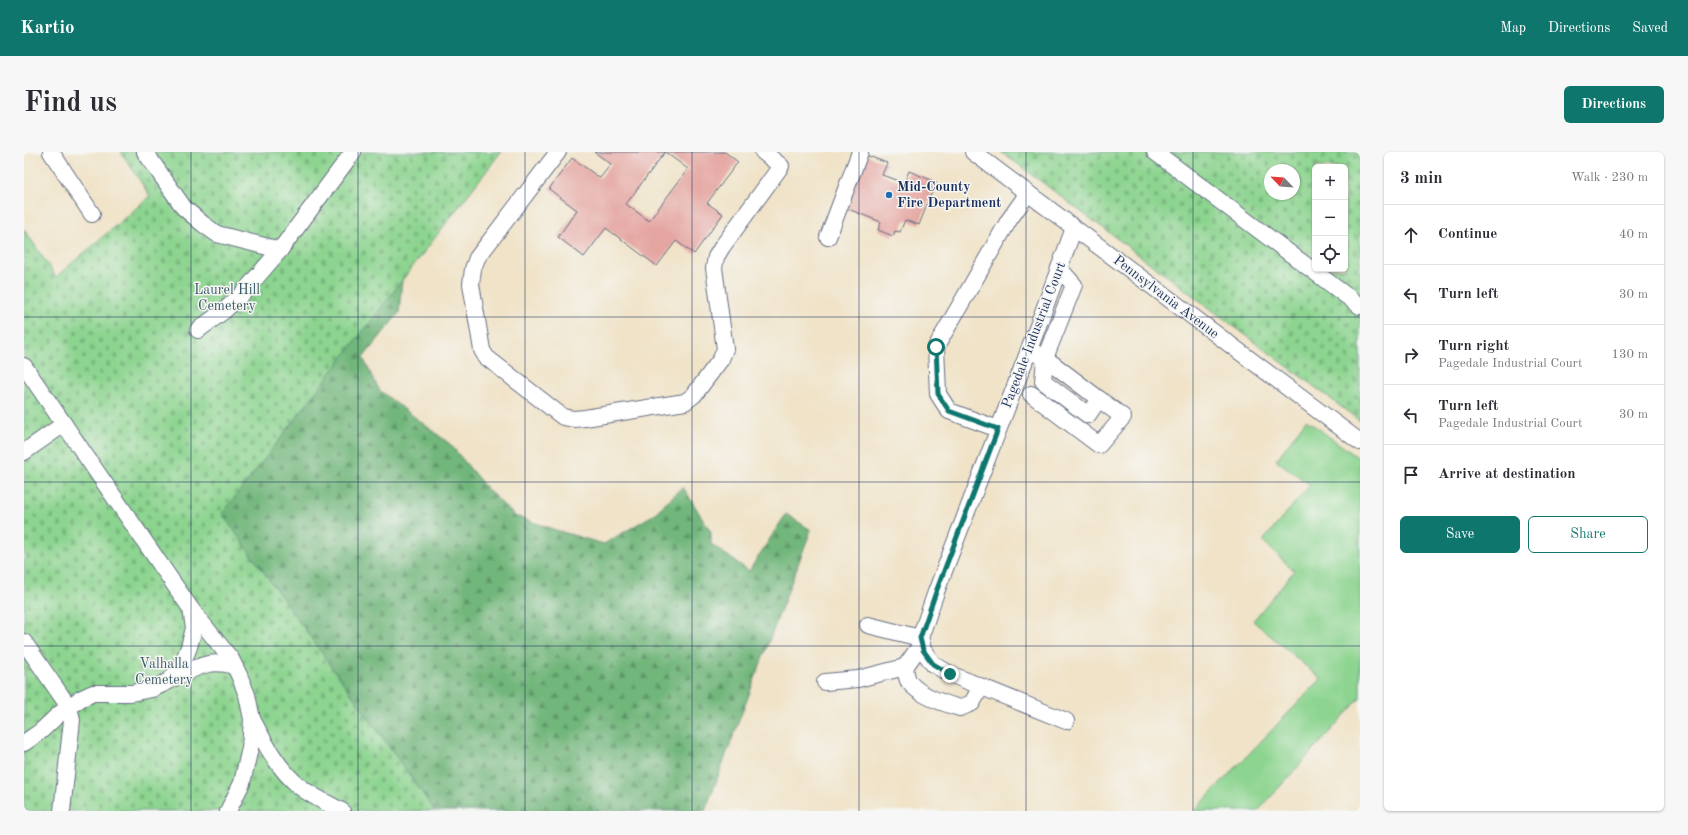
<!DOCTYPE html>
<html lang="en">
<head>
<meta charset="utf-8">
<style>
	:root { --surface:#fff; --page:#f7f7f7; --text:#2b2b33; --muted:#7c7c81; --line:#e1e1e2; --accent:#0f766e }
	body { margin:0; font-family:"Old Standard TT",serif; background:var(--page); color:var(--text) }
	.controls { position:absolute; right:12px; top:12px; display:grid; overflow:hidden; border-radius:6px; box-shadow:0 1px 3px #0004 }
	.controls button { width:36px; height:36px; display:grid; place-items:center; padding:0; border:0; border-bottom:1px solid var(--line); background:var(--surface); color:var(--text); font:20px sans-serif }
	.compass { position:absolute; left:1240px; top:12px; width:36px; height:36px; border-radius:50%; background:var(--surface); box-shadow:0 1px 3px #0004; rotate:295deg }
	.stop { position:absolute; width:12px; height:12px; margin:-9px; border:3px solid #0f766e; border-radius:50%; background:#fff }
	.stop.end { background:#0f766e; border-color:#fff; box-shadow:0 1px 4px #0008 }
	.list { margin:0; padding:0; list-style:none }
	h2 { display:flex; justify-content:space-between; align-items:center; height:52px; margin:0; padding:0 16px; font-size:17px }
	h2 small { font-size:13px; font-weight:400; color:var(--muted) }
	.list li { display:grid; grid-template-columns:26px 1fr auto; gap:12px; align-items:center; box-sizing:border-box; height:60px; padding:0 16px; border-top:1px solid var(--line) }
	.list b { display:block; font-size:15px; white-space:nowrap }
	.list p { margin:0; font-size:13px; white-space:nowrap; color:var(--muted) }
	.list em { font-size:13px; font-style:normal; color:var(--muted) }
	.actions { display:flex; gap:8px; padding:12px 16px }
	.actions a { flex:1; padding:9px 0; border:1px solid var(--accent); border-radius:6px; text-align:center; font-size:14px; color:var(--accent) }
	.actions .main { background:var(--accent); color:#fff }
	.icon { flex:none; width:22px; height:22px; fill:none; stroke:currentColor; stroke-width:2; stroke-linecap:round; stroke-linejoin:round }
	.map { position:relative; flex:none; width:1336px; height:659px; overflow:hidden; border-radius:6px }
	header { display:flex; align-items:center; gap:24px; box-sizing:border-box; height:56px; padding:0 20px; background:var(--accent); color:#fff }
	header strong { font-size:19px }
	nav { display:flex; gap:22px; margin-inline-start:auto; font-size:14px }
	.intro { display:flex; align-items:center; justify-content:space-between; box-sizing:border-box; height:96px; padding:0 24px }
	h1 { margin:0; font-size:28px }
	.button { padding:10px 18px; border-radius:6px; background:var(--accent); color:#fff; font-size:14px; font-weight:700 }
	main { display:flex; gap:24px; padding:0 24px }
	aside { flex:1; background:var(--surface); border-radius:6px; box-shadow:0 1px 3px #0004 }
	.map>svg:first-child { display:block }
</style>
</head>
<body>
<header>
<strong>Kartio</strong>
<nav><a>Map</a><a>Directions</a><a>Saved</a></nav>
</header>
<div class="intro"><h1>Find us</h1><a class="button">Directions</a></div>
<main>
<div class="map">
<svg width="1336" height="659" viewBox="0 0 1336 659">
	<defs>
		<pattern id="forest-firs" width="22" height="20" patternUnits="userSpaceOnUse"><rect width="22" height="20" fill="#71b67a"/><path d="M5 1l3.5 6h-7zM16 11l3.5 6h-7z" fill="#5c9467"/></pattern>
		<pattern id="cemetery-stones" width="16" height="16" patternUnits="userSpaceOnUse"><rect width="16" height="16" fill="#8cd48f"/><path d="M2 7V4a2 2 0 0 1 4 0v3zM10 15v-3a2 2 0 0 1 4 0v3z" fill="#78b67e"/></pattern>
	</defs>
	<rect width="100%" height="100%" fill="#f6f6f2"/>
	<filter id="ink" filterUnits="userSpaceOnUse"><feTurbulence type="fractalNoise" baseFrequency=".025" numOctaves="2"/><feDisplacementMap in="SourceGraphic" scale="8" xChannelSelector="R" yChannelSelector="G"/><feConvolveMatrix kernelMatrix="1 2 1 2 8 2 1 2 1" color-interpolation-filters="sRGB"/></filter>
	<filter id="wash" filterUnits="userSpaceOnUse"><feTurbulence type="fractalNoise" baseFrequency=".012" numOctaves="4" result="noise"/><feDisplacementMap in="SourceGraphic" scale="16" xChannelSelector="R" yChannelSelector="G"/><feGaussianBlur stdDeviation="0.9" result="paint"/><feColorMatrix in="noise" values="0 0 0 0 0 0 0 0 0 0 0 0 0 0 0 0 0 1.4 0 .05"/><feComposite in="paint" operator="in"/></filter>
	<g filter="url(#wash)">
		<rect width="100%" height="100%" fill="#f0e3c8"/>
		<path fill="#8cd48f" stroke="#548276" d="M1282,268L1336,307V546L1234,659H1170L1297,527L1229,469L1270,419L1239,389L1286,333L1252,308Z"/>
		<path fill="url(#forest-firs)" stroke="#46726c" d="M378,128L375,161L339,206L355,238L426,292L463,337L491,364L538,380L580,392L629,363L659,335L687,380V392L725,419L762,362L787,378L681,659H411L198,362Z"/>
		<g fill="url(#cemetery-stones)" stroke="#548276" fill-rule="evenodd">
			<path d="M97,0H477L198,362L411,659H0V77L32,125L126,44Z"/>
			<path d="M977,0H1336V269L991,10ZM1291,15H1321V117H1291ZM1246,18H1270V42H1246Z"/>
		</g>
		<g id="blocks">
			<g fill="#e5a6a1">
				<path d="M570,0H641L602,52L625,69L664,17L641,0H701L714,10L683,51L699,62L670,102L652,89L633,114L582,76L560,105L534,85L553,58L525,37L548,6L576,26L587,12Z"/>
				<path d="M839,2L863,11L858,23L880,31L885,19L912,30L895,73L881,68L876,80L871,79L869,84L854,78L857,70L819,55Z"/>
			</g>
		</g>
	</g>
	<g filter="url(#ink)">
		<use href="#blocks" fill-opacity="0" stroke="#666e83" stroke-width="1"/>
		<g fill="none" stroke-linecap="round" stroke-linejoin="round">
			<defs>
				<g id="minor">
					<path d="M27,0L68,62"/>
					<path d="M121,0L160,56L179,72L193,82L256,98"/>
					<path d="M534,0L453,106L449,117L447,132L458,198L462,205L539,265L550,267L561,266L661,250L670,243L697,207L701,197L690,116L692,105L698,95L757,14L739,0"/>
					<path d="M949,0L1336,290"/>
					<path d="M1131,0L1336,154"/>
					<path d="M804,85L836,0"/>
					<path d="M174,178L201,158L219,141L256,98L329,0"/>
					<path d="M1005,198L1021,206L1075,247L1064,263L1019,229L1021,206L1050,133L1035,116"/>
					<path d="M0,214L167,457L207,507L215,523L223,543L228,567L226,596L218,631L204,659"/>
					<path d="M1007,242L1075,293L1099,265L1075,247"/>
					<path d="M974,277L925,259L914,242L912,195L985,68L1004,41"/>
					<path d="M0,300L40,272"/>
					<path d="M844,473L896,486"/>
					<path d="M0,490L45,555L48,568L38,659"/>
					<path d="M881,515C882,519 882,526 885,530C896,544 919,551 936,556L948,551L957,535"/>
					<path d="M148,527C171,517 184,506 210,514"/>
					<path d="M801,530L834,527L881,515L898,491"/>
					<path d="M228,567C240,590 254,617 275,634C287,644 303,651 318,659"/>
					<path d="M1042,569L926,522L909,512L899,498L896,486L912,440L1005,198L1050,76"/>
					<path d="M0,591L17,579L34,563L56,547L69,541H107L128,537L145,529L157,515L165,495L170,476L167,457"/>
				</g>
			</defs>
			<use href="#minor" stroke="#666e83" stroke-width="18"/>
			<use href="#minor" stroke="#fff" stroke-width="16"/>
		</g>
	</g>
	<g fill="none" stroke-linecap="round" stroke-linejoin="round" filter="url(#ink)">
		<path stroke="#0f766e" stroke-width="5" d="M912,195L914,242L925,259L974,277L912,440L896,486L899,498L909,512L926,522"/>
	</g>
	<path fill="none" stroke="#1b2f5e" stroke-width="1" stroke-opacity="0.55" d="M167,0V659M334,0V659M501,0V659M668,0V659M835,0V659M1002,0V659M1169,0V659M0,165H1336M0,330H1336M0,494H1336"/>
	<circle fill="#1f6fb2" stroke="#f6f6f2" stroke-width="1.5" cx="865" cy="43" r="4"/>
	<g text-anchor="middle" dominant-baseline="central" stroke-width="3" stroke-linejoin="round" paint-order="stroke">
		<g font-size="14" font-weight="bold" fill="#1b2f5e" stroke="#f6f6f2" text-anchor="start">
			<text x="873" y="35">Mid-County<tspan x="873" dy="16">Fire Department</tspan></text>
		</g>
		<g font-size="14" fill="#37586a" stroke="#f6f6f2">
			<text x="203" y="138">Laurel Hill<tspan x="203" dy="16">Cemetery</tspan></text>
			<text x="140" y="512">Valhalla<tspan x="140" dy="16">Cemetery</tspan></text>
		</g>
		<g font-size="14" fill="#1b2f5e" stroke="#f6f6f2">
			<text transform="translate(1142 145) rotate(37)">Pennsylvania Avenue</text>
			<text transform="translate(1010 183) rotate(-69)">Pagedale Industrial Court</text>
		</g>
	</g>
</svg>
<div class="controls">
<button>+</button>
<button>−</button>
<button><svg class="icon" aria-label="locate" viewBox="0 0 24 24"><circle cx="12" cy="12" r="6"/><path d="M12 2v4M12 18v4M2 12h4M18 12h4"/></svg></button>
</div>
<svg class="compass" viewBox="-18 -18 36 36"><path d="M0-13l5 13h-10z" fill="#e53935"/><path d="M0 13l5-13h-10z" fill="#7c7c81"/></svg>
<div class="stop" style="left:912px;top:195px"></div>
<div class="stop end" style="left:926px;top:522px"></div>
</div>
<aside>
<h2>3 min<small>Walk · 230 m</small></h2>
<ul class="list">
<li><svg class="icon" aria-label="ahead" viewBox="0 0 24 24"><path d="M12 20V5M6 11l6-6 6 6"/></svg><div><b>Continue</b></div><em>40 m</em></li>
<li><svg class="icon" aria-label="left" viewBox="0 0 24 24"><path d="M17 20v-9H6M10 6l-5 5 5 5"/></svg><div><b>Turn left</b></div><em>30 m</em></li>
<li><svg class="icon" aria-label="right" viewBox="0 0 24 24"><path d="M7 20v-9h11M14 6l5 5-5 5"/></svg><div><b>Turn right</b><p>Pagedale Industrial Court</p></div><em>130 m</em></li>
<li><svg class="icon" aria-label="left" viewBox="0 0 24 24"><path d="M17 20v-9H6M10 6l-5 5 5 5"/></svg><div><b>Turn left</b><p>Pagedale Industrial Court</p></div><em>30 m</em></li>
<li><svg class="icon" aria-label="arrive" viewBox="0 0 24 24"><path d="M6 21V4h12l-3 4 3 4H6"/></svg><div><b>Arrive at destination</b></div></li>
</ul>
<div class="actions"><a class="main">Save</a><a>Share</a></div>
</aside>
</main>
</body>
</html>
